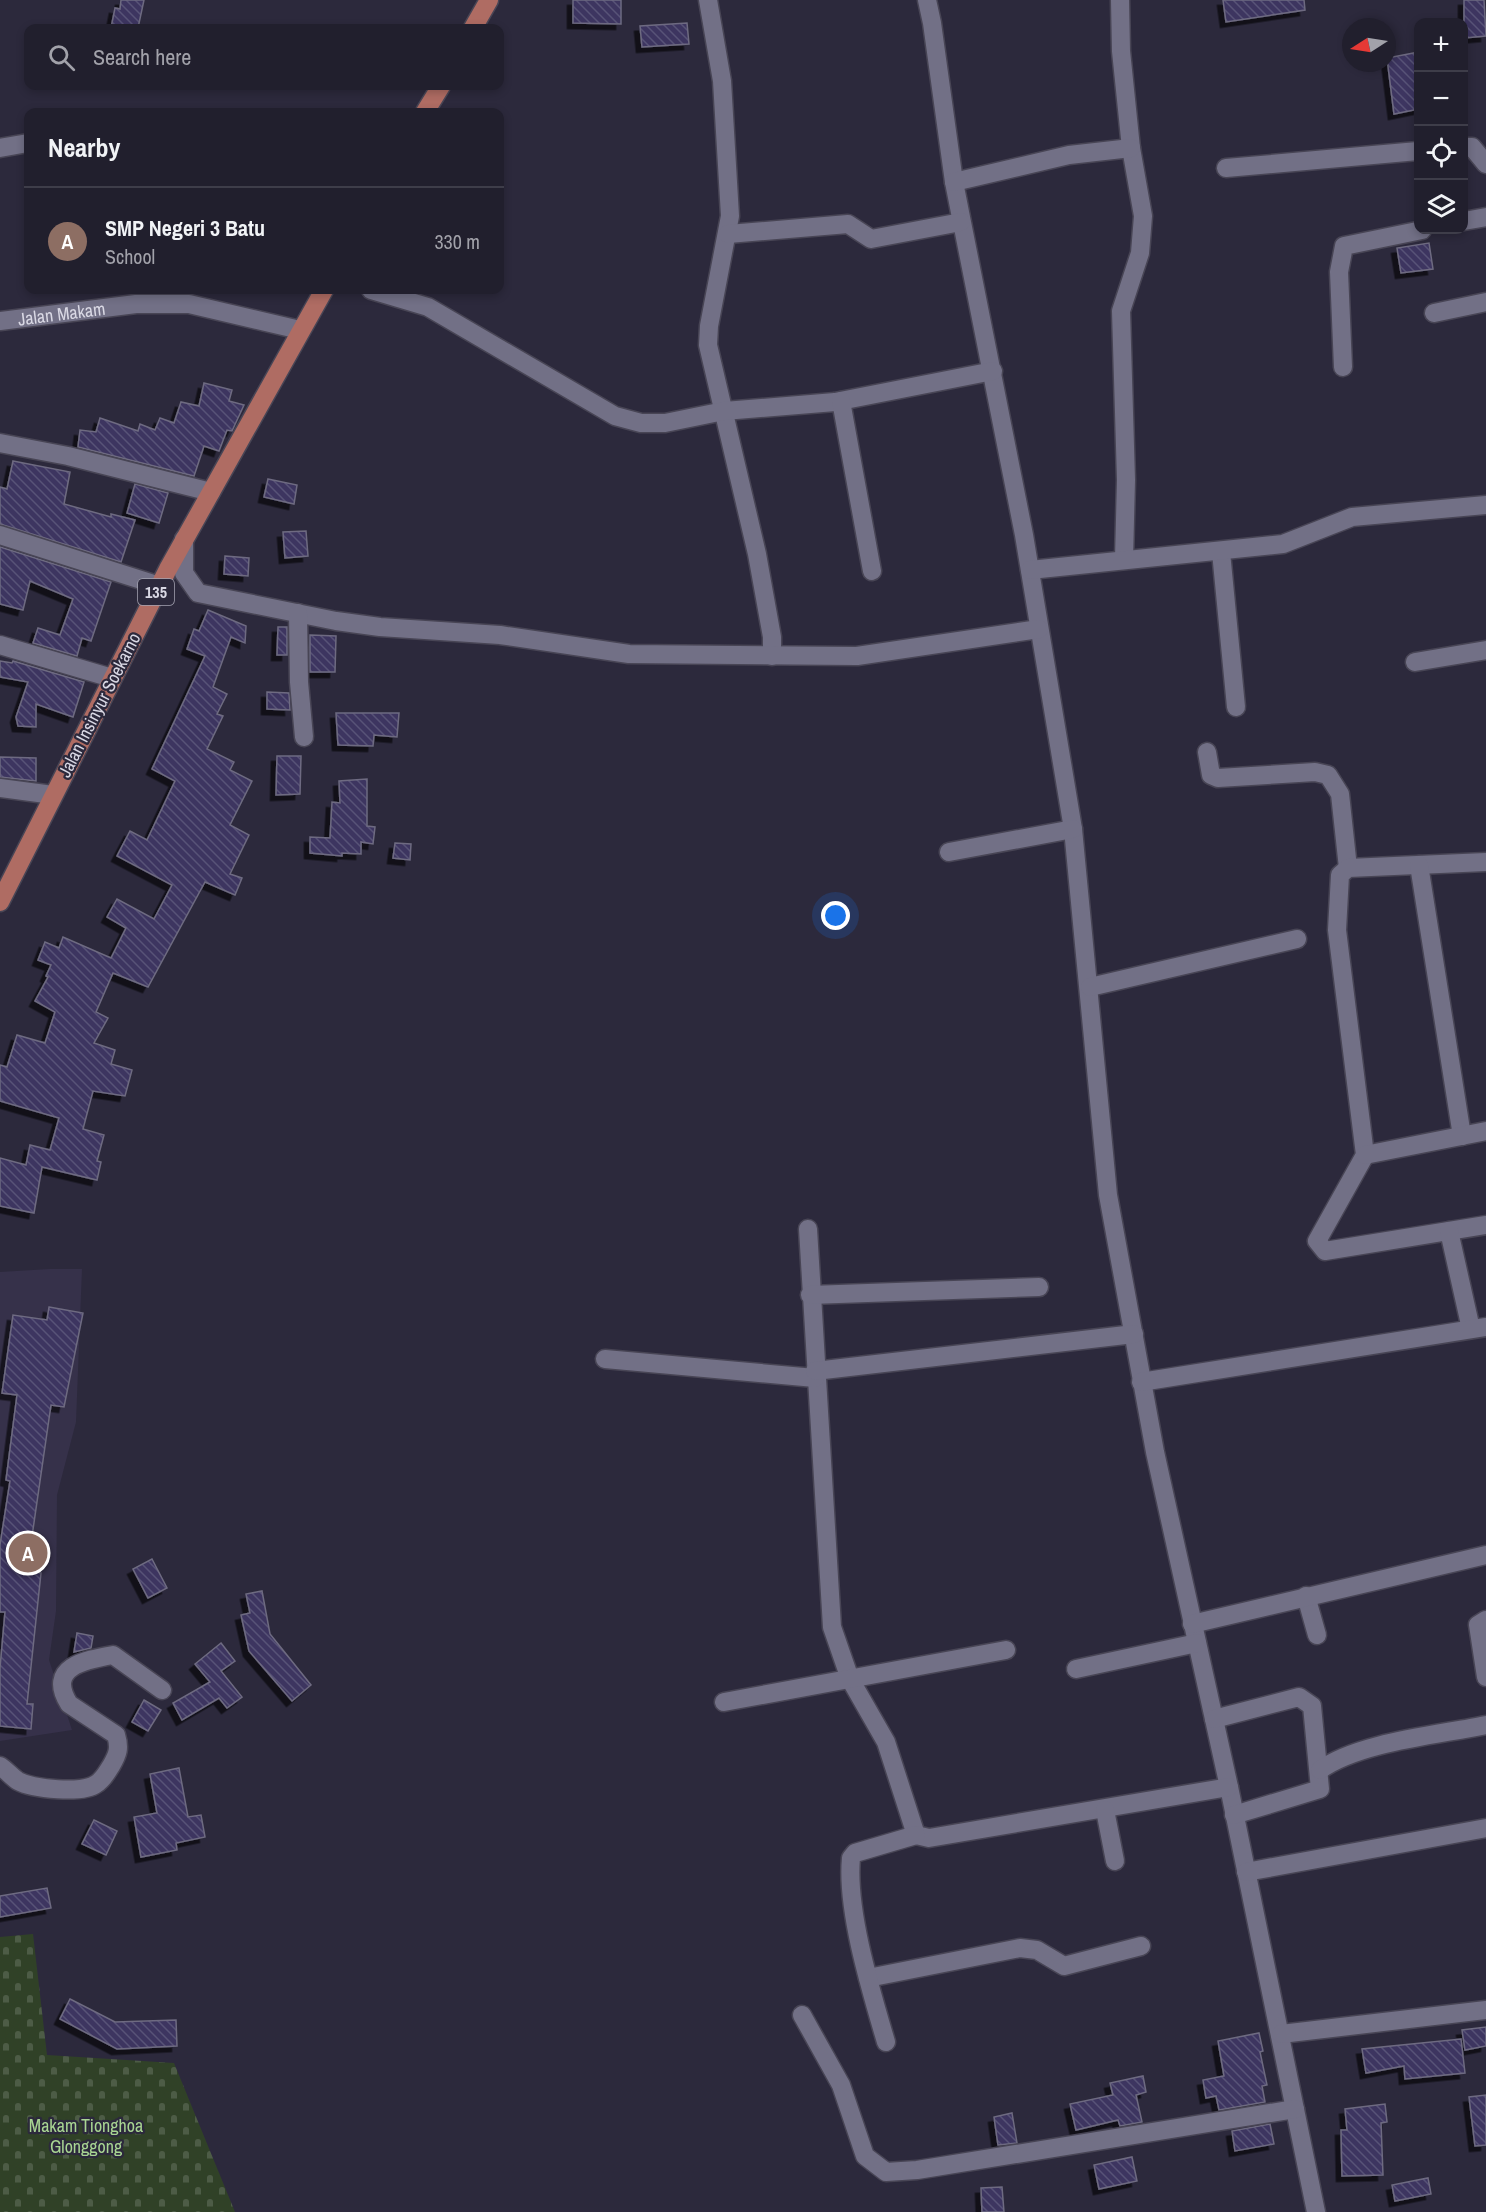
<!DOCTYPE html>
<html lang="en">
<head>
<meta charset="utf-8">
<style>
	:root { --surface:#211f2d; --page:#2d2c39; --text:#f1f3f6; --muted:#a2a2aa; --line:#3e3d49; --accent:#baaaf6 }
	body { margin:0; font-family:"Archivo Narrow",sans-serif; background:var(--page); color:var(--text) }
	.controls { position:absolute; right:18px; top:18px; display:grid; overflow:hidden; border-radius:12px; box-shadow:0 3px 9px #0003 }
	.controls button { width:54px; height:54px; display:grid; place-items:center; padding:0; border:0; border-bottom:2px solid var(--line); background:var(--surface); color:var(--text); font:30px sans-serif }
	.compass { position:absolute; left:1342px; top:18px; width:54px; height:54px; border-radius:50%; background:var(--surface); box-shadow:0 3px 9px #0003; rotate:258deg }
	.you { position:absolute; left:836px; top:916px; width:21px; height:21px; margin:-15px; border:4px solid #fff; border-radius:50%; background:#1a73e8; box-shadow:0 0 0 9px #1a73e833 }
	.badge { display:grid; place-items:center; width:39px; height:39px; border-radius:50%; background:var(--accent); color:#fff; font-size:20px; font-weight:700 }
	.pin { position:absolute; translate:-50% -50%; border:3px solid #fff; box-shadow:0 2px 6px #0006 }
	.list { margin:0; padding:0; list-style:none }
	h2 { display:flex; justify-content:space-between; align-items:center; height:78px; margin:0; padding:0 24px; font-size:26px }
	h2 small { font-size:20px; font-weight:400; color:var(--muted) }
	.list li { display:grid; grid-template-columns:39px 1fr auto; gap:18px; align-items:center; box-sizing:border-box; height:108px; padding:0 24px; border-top:2px solid var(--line) }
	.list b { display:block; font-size:22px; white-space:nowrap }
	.list p { margin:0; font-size:20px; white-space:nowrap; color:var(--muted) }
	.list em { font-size:20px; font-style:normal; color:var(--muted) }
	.icon { flex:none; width:33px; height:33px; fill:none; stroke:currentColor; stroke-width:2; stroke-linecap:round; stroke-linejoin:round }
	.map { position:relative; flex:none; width:1486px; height:2212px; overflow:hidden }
	.search { position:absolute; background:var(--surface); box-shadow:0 3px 9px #0003; left:24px; top:24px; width:480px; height:66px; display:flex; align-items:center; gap:15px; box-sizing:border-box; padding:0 21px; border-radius:12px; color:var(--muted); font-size:22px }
	.panel { position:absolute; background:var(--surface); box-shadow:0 3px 9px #0003; left:24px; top:108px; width:480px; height:186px; border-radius:12px }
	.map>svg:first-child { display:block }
</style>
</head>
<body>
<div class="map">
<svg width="1486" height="2212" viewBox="0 0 1486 2212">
	<defs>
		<pattern id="cemetery-stones" width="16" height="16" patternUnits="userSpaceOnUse" patternTransform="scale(1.5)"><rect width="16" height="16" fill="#304127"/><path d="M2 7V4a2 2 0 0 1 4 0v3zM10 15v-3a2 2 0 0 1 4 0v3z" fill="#4d5c46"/></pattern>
		<pattern id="building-back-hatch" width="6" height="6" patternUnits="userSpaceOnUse" patternTransform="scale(1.5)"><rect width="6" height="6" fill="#3d3560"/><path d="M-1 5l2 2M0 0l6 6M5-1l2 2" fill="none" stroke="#585277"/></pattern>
		<filter id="shadow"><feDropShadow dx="-5.5" dy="5.5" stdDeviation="0" flood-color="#0009"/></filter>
	</defs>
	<rect width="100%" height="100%" fill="#2c293c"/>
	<path fill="#36314a" d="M50,1269H82L76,1422L57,1495L56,1611L49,1660L72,1730L0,1741V1272Z"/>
	<path fill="url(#cemetery-stones)" d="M33,1934L47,2055L174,2063L235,2212H0V1937Z"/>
	<g fill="url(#building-back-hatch)" stroke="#6e6b81" stroke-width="1.5" filter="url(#shadow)">
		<path d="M121,0H144L138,28H111L115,8L120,9Z"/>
		<path d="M573,0H621V24L573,23Z"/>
		<path d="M1223,0H1304L1305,10L1226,22Z"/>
		<path d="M1464,0H1484L1486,36L1464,38Z"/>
		<path d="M687,23L689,44L642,47L640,26Z"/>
		<path d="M1419,52V109L1394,114L1387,58Z"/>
		<path d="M1429,243L1433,269L1401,273L1397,248Z"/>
		<path d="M204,383L232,390L229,401L244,405L232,431L227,430L219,451L204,446L194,476L78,447L80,430L96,432L100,418L138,431L140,424L155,430L160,418L174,423L181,402L199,406Z"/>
		<path d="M13,461L70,472L64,504L111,517V514L135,520L121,562L0,524V487L7,489Z"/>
		<path d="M268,479L297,485L294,504L264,497Z"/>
		<path d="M135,484L168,493L159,523L127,513Z"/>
		<path d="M306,531L308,556L285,558L283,532Z"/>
		<path d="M0,547L111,582L91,641L82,638L77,656L33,643L38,628L60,635L73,599L30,581L23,610L0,604Z"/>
		<path d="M225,556L249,558L248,576L224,574Z"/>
		<path d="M208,610L246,626L245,643L231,637L213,687L227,694L217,714L223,716L207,749L234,762L230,770L252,781L230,825L249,835L230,874L242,878L235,895L205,882L148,987L113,973L96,1012L108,1018L94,1043L115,1050L111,1064L132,1070L125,1096L93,1091L83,1129L104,1135L97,1161L101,1162L97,1180L42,1167L34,1213L0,1206V1158L26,1165L30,1145L50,1150L59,1118L0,1101V1065L7,1067L17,1035L45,1043L55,1012L35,1001L48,977L46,976L51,965L38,960L45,942L59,948L63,937L111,958L126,928L107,917L117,899L154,919L172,885L117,856L130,831L147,840L175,781L152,769L205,656L187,649L194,629L199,631Z"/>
		<path d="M278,627H287V655H277Z"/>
		<path d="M310,635L336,636L335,672H310Z"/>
		<path d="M0,661L12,663L13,661L84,682L73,717L36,704V727L18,726L16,717L28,682L0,677Z"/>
		<path d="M267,692L289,693L290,710L267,709Z"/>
		<path d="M336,713H399L397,737L374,735L373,746L338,745Z"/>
		<path d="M277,756H301L300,794L276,795Z"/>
		<path d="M0,757L36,758V781L0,777Z"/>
		<path d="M367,779V826L375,827L373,844L361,842V854L342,853V856L310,853V837L330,838L332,802L340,803L339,781Z"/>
		<path d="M395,843L411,844L410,860L393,858Z"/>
		<path d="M49,1307L83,1313L64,1407L51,1405L27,1571L41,1573L27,1704H33L31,1729L0,1726V1668L5,1612H0V1545L10,1481L6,1480L17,1395L2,1393L13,1315L47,1320Z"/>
		<path d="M152,1559L167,1588L148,1598L133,1569Z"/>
		<path d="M262,1591L270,1634L311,1685L292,1701L249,1651L241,1615L250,1613L246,1594Z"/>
		<path d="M77,1633L93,1636L91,1648L74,1652Z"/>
		<path d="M221,1643L235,1661L221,1671L242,1697L227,1708L219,1698L182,1720L173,1703L210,1682L195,1664Z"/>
		<path d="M144,1700L161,1710L148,1731L132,1722Z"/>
		<path d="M179,1768L188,1817L201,1815L205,1837L176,1843L177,1850L141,1857L134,1817L157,1813L150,1774Z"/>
		<path d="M94,1820L117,1831L106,1855L82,1844Z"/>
		<path d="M47,1888L51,1908L0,1917V1896Z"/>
		<path d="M70,1999L115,2022L176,2020L177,2046L117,2049L60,2019Z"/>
		<path d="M1486,2027V2046L1465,2050L1462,2030Z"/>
		<path d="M1259,2033L1263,2051L1260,2052L1267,2085L1262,2086L1265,2102L1219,2110L1216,2096L1206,2098L1203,2080L1224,2076L1218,2041Z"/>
		<path d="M1461,2039L1465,2073L1405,2079L1404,2066L1366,2073L1362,2049Z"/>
		<path d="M1143,2076L1146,2092L1136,2095L1142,2122L1120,2126L1118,2120L1076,2130L1070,2104L1113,2095L1110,2083Z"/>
		<path d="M1486,2095V2145L1475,2146L1469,2097Z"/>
		<path d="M1385,2104L1387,2122L1381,2123L1383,2175L1342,2176L1341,2130H1347L1345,2109Z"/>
		<path d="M1012,2113L1017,2143L998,2145L994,2117Z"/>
		<path d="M1270,2124L1274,2144L1235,2151L1232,2131Z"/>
		<path d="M1132,2157L1137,2181L1099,2189L1094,2165Z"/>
		<path d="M1428,2178L1431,2194L1395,2201L1392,2185Z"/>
		<path d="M1002,2187L1004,2212H982L981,2188Z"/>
	</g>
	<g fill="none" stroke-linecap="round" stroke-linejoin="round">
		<defs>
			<g id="minor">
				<path d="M708,0L722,81L730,216L709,326L708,345L757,554L772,637V656"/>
				<path d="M927,0L932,23L954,182L1024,535L1073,829L1108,1195L1155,1452L1229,1787L1316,2212"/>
				<path d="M1120,0L1121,51L1131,148L1143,216L1140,253L1121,311L1126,480L1124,559"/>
				<path d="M1464,147H1472L1486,164"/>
				<path d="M0,148L28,143"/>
				<path d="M1226,168L1418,151"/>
				<path d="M954,182L1069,155L1131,148"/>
				<path d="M1464,221L1486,217"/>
				<path d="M728,234L848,224L871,239L961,222"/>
				<path d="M371,290L428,307L615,416L641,423H665L724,411L835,402L993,371"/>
				<path d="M1434,313L1486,302"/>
				<path id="s1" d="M0,321L136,304H189L300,330"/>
				<path d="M1343,367L1339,272L1344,246L1422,230"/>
				<path d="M841,401L872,571"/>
				<path d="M0,443L68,456L211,492"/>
				<path d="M0,535L160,586"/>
				<path d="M184,539V573L198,593L336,621L380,627L500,635L629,654L857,656L1039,629"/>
				<path d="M1221,552L1236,707"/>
				<path d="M1030,570L1283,544L1352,517L1486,505"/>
				<path d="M298,613L299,682L304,737"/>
				<path d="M0,645L112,678"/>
				<path d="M1415,662L1486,650"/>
				<path d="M1207,752L1211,775L1218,778L1315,772L1328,775L1340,794L1348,868"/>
				<path d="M0,788L53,795"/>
				<path d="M949,852L1073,829"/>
				<path d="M1486,862L1348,868L1340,875L1337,930L1365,1155L1317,1241L1325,1251L1486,1225"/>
				<path d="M1419,865L1462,1136"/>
				<path d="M1090,987L1297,939"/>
				<path d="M1365,1155L1486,1131"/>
				<path d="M808,1229L832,1627L850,1679L886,1742L916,1835L929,1838L1229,1787"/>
				<path d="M1449,1231L1471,1329"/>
				<path d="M810,1295L1039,1287"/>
				<path d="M605,1359L815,1378"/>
				<path d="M815,1371L1134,1334"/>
				<path d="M1141,1382L1486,1327"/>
				<path d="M1306,1596L1317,1635"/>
				<path d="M1486,1620L1478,1625L1486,1677"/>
				<path d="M1192,1624L1486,1555"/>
				<path d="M1076,1669L1197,1643"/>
				<path d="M724,1702L1006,1650"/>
				<path d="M1214,1719L1299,1697L1312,1706L1320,1789L1234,1815"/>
				<path d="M0,1766C6,1770 12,1777 18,1781C33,1789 83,1794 96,1784C103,1780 107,1772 111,1766C118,1754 120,1748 116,1735L69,1704C46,1667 85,1660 113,1655L162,1690"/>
				<path d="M1320,1770C1359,1742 1438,1735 1486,1725"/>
				<path d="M1105,1810L1115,1861"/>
				<path d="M1246,1872L1486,1828"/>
				<path d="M868,1978L1020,1948L1037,1950L1064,1966L1141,1946"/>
				<path d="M802,2015L841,2085L865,2156L886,2172L917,2170L1295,2109"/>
				<path d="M1281,2034L1486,2010"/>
				<path d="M886,2042C871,1991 846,1910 851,1858L855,1853L916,1835"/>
			</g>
			<g id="primary">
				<path d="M473,28L489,0"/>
				<path d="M425,112L441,86"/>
				<path d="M0,902L168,569L324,290"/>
			</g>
		</defs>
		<use href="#minor" stroke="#484555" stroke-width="21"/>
		<use href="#primary" stroke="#484555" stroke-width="21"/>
		<use href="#minor" stroke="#727086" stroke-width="18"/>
		<use href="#primary" stroke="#af6c63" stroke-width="18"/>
	</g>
	<g text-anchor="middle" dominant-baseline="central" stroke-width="4.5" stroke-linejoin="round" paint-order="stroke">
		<rect fill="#2c293c" stroke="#a5a4b2" stroke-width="1.5" x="138" y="579" width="36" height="26" rx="4.5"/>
		<g font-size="16" font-weight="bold" fill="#d9d8e4">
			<text x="156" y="592">135</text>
		</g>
		<g font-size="18" fill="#d9d8e4" stroke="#2c293c">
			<text stroke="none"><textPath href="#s1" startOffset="62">Jalan Makam</textPath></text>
			<text transform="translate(99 705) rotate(-63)">Jalan Insinyur Soekarno</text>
		</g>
		<g font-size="18" fill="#a9d693" stroke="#2c293c">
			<text x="86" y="2125">Makam Tionghoa<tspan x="86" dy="21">Glonggong</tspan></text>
		</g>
	</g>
</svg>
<div class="controls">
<button>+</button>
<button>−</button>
<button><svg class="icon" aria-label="locate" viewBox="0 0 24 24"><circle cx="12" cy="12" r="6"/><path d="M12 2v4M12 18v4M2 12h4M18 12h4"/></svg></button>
<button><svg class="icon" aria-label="layers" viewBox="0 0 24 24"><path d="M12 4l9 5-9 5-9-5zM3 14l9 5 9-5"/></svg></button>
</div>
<svg class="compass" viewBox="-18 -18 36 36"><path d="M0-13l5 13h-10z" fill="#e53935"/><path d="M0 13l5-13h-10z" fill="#a2a2aa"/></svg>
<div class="you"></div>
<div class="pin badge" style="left:28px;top:1553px;background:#8d6e63">A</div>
<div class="search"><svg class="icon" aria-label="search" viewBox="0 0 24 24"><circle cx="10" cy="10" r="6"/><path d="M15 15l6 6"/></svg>Search here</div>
<section class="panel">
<h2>Nearby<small></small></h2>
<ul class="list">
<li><span class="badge" style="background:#8d6e63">A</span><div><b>SMP Negeri 3 Batu</b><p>School</p></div><em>330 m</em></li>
</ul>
</section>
</div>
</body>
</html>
